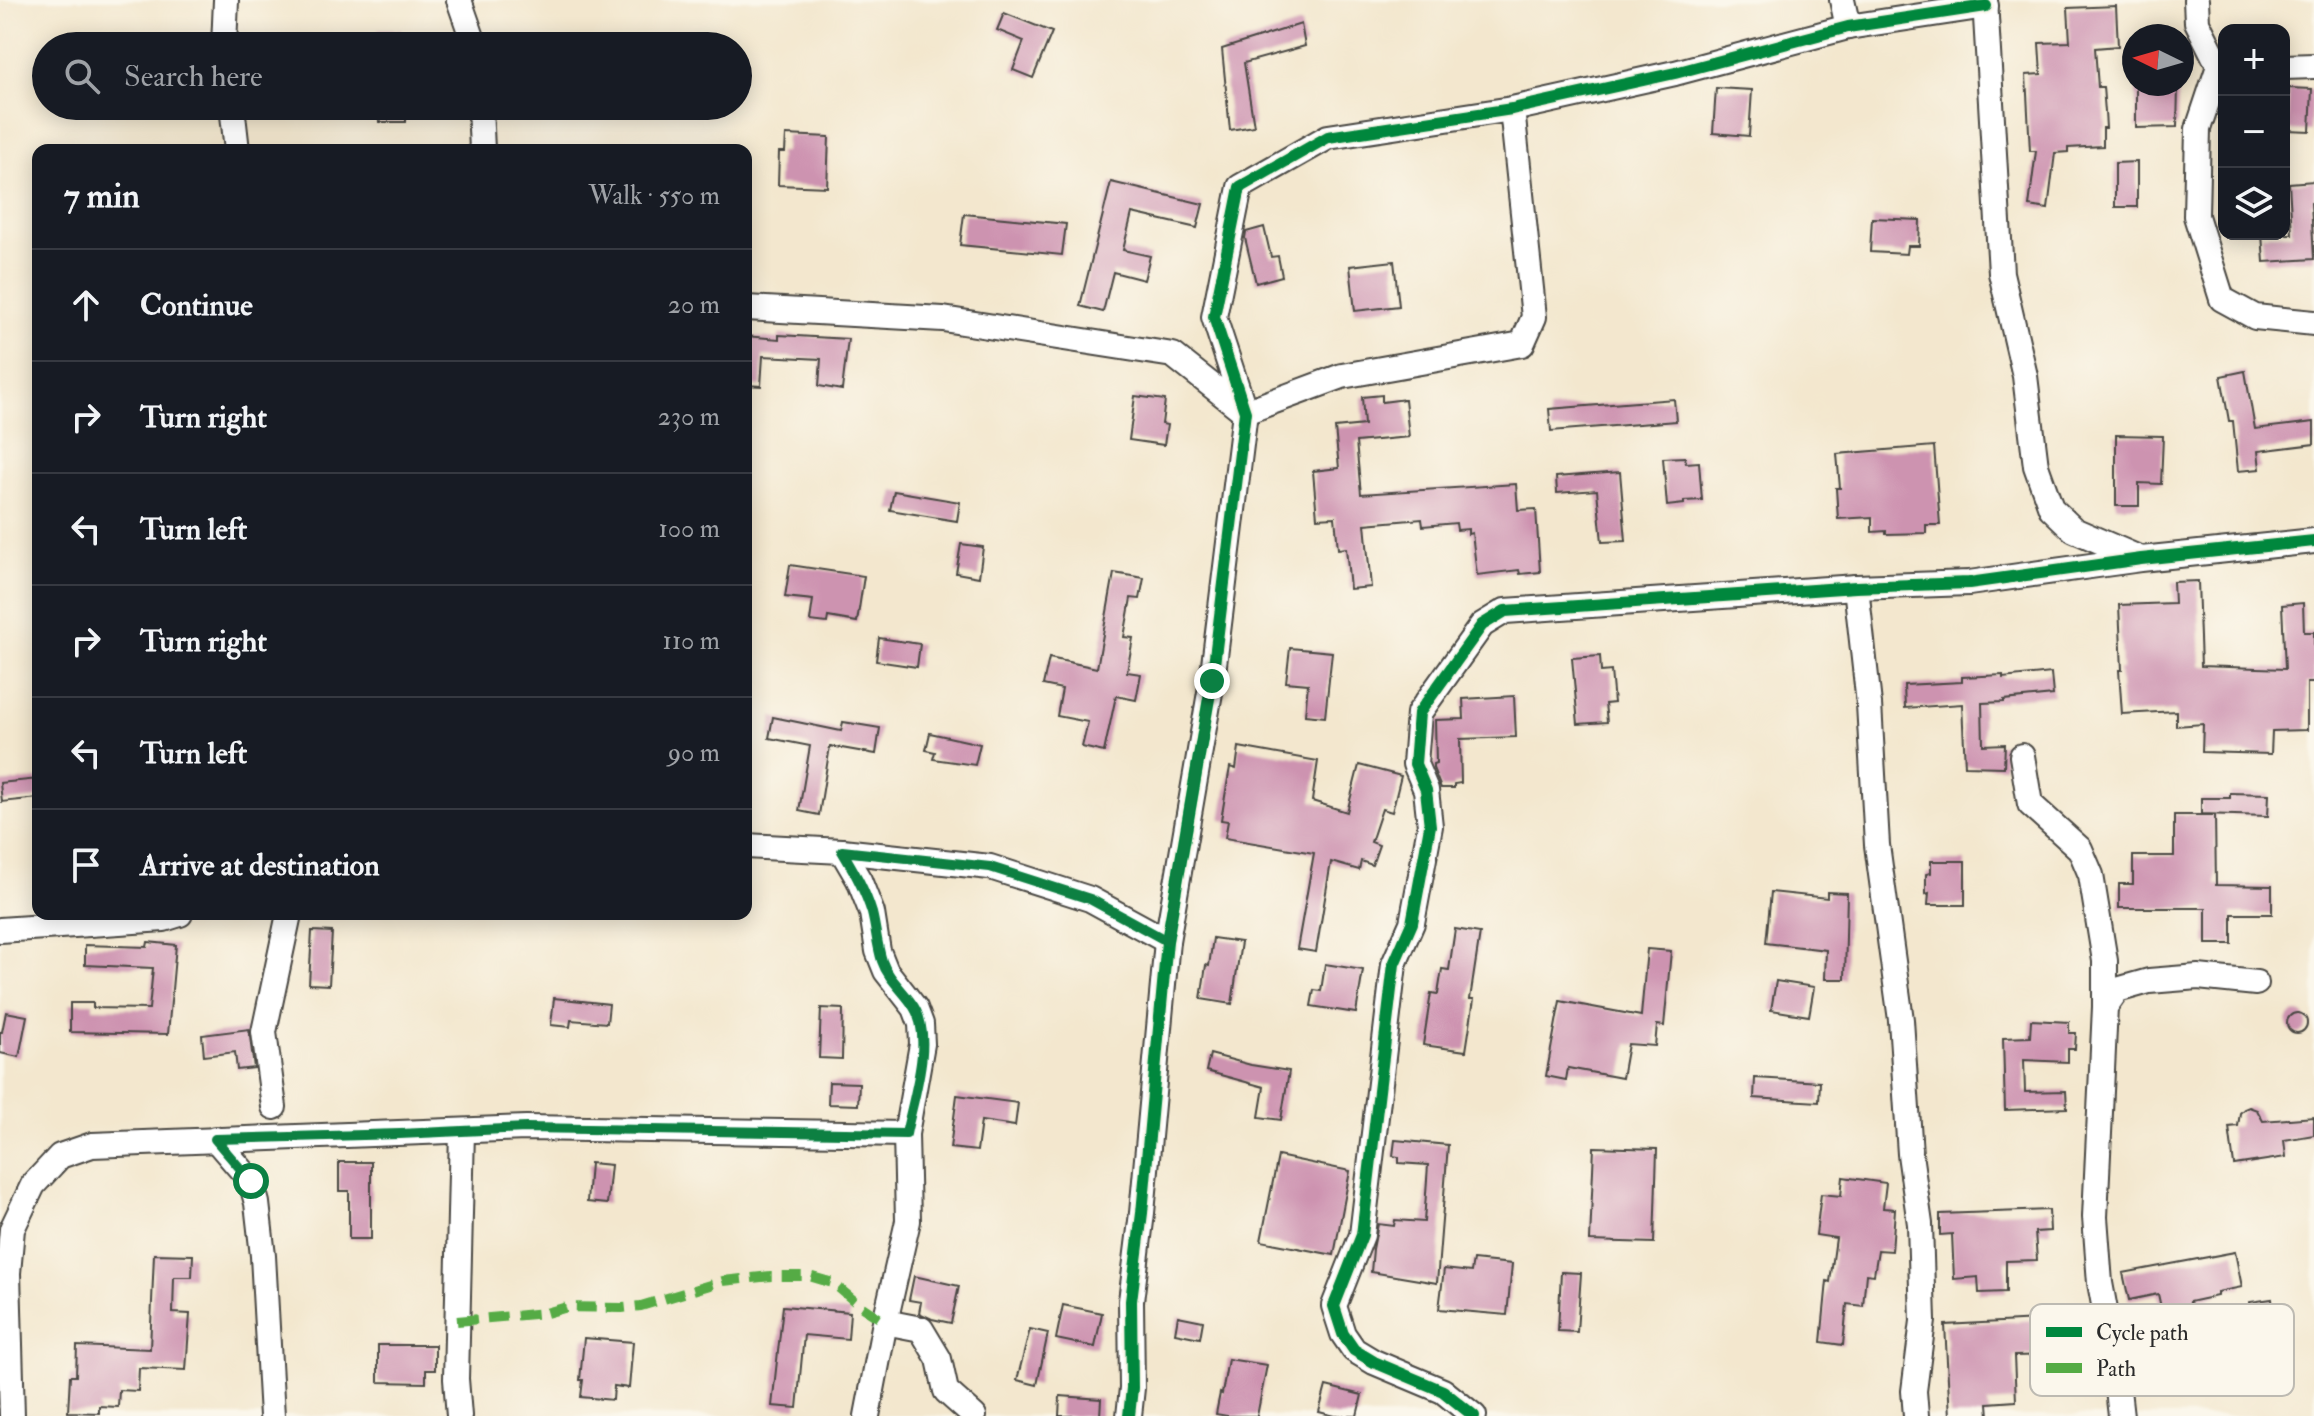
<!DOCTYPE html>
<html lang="en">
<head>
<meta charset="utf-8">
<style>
	:root { --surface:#171b24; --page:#242831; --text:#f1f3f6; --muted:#9ea1a6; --line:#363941 }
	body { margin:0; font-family:"IM FELL Double Pica",serif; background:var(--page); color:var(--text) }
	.controls { position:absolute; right:24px; top:24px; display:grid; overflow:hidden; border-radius:16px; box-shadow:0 4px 20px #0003 }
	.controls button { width:72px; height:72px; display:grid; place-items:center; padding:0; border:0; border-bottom:2px solid var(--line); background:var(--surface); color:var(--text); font:40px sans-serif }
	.compass { position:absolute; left:2122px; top:24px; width:72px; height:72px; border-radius:50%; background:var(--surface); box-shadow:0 4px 20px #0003; rotate:275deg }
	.stop { position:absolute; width:24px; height:24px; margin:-18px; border:6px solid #0b8043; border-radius:50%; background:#fff }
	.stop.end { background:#0b8043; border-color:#fff; box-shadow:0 2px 8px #0008 }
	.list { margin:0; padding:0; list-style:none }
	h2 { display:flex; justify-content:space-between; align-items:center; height:104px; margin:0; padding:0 32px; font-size:34px }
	h2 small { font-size:26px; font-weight:400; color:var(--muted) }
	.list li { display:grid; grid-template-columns:52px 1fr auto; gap:24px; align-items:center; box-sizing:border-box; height:112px; padding:0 32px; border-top:2px solid var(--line) }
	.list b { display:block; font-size:30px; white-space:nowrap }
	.list em { font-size:26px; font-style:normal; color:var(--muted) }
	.icon { flex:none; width:44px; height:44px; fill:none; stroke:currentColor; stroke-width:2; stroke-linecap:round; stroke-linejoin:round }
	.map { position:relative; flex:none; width:2314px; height:1416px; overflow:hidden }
	.search { position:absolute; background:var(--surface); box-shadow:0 4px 20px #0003; left:32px; top:32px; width:720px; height:88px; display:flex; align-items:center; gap:20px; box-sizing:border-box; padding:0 28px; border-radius:44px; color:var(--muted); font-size:30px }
	.panel { position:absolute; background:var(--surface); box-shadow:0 4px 20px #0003; left:32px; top:144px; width:720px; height:776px; border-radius:16px }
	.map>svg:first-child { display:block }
</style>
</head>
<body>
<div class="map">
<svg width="2314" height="1416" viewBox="0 0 2314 1416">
	<rect width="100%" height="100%" fill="#fbf7ec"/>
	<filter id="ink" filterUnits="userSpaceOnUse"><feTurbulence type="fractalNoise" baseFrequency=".0125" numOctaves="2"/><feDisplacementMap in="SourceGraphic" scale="16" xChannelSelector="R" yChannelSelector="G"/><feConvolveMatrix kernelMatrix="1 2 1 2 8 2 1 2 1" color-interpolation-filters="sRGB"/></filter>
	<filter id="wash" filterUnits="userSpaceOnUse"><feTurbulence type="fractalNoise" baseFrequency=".006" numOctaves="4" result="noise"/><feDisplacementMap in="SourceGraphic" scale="32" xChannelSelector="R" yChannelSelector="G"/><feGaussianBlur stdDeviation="1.8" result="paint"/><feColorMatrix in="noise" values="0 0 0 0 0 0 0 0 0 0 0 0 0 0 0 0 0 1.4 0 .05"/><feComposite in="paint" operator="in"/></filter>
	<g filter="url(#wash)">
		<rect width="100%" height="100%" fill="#f3e7ce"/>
		<g id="blocks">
			<g fill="#cd93b0">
				<path d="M2116,6L2118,46L2095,48L2098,87H2103L2105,112L2106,128H2103V146L2068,148V152L2055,153L2048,209L2029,206L2036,151H2030L2026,75L2041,74L2039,43L2070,42L2068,8Z"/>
				<path d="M1004,13L1052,32L1033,78L1013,70L1024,41L997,30Z"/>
				<path d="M1301,24L1305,46L1244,63L1254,126L1230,130L1222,49Z"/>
				<rect x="378" y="30" width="23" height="16"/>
				<path d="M2178,87L2177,127L2136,128V88Z"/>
				<path d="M1716,88L1752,90L1749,136L1713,133Z"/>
				<path d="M2289,88L2312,89L2310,131L2287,130Z"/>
				<path d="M378,106H406V122H379Z"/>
				<path d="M786,135L829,137L827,187L778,185L779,152H785Z"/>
				<path d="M2137,162V207H2115V163Z"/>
				<path d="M2314,181V202L2311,203L2314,259L2264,262L2262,234H2292L2289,183Z"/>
				<path d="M1111,182L1203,204L1197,228L1132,213L1123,250L1150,256L1144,280L1113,272L1103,312L1080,306Z"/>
				<path d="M964,214L1066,224L1062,255L960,245Z"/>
				<path d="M1872,218L1920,220L1919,246H1908L1907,254L1870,252Z"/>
				<path d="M1264,227L1271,257L1278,256L1282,276L1256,283L1245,238L1246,232Z"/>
				<path d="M1394,261L1399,306L1355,311L1350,266Z"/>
				<path d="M779,335L848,339L842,390L819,386L821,359L763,356L761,386L746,385V336L779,339Z"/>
				<path d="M2245,371L2255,429L2314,422V444L2258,451L2260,469L2238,471L2233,421H2229L2221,376Z"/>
				<path d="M1382,395V402L1405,399L1409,437L1356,442L1361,494L1516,484L1518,510L1536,509L1540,572L1520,574L1519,570L1477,575L1472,533L1468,534V529L1457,530L1456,523L1423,526L1422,519L1365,524L1371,587L1350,589L1346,548L1338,549L1335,517L1317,518L1313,471L1339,468L1335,428L1364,425L1362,397Z"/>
				<path d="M1135,396L1165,400L1162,424L1167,425L1164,445L1129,440Z"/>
				<path d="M1674,399L1676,421L1551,431L1549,409Z"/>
				<path d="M2116,435L2163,436L2161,484L2139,483V506H2116Z"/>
				<path d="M1934,446L1940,525H1926V533L1886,534V531L1872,532V517L1838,519L1836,488H1840L1837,454Z"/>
				<path d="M1685,457L1686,463L1699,462L1702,500L1684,501V504L1667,506L1663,458Z"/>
				<path d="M1620,472L1626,541L1602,542L1597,490L1557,493L1556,477Z"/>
				<path d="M894,491L960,502L957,521L890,510Z"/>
				<path d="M961,544L983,547L979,577L956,573Z"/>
				<path d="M790,565L864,576L857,622L828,617L827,623L810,621L813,600L785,597Z"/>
				<path d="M1114,573L1144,578L1140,599L1131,598L1124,637L1133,638L1127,672L1141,674L1136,700L1116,696L1104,752L1082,747L1088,722L1057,716L1062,689L1043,685L1049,658L1097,668Z"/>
				<path d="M2198,581L2201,666L2285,669L2282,605L2303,603L2304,632H2314V683H2307V730L2272,731L2271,754L2202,752L2203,724L2176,726V711L2122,714L2119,670H2122L2119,605L2174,603L2173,582Z"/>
				<path d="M879,638L920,644L917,667L876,661Z"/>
				<path d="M1290,648L1332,652L1325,717L1305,715L1308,684L1286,682Z"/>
				<path d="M1600,656L1601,672L1611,671L1614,703L1605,704L1607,722L1578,724L1572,658Z"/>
				<path d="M2051,673L2053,695L2004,700V702L1982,703L1983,745L2005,744L2004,767L1965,766L1962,704L1905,708L1904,685L1962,682V677L2003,675V678Z"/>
				<path d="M1514,696L1516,737L1460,739L1461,783L1454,784V788H1441L1433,768V764L1436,763L1435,720L1464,719L1463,699Z"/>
				<path d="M773,717L841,731L843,722L880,728L876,754L830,746L819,815L799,811L810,746L769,738Z"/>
				<path d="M930,733L980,744L975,765L933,759L935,752L926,750Z"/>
				<path d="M1239,747L1318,761L1312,801L1347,812L1359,765L1401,776L1392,812L1382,809L1371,842L1379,845L1372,865L1361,861L1359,870L1331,862L1316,952L1297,949L1314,853L1225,838L1228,821L1221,820L1230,767L1236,769Z"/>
				<path d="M38,779V798L2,802L0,783Z"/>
				<path d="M2230,793L2269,794L2268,816L2201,814V798H2230Z"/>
				<path d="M2174,815H2215L2216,885L2272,886V914H2232V944H2206V908H2119V884H2133V856H2174Z"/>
				<path d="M1931,861H1965V905H1928L1929,893L1926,894V874L1931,873Z"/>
				<path d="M1771,892L1827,898V892L1847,893L1845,979H1825L1826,950L1766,943Z"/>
				<path d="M1455,929L1480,933L1470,999H1474L1466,1051L1423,1045L1431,993L1438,994L1442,969L1449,970Z"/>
				<path d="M312,931L332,932L329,985L309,984Z"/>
				<path d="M1213,938L1241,942L1232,1004L1201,999L1206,965L1209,966Z"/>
				<path d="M148,942L176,945L168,1034L70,1032V1003H93V1008L149,1009L153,968L85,965V945L147,947Z"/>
				<path d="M1647,949L1671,951L1664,1026L1657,1025L1655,1046L1628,1044L1622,1078L1568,1068L1566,1080L1546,1076L1560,1001L1641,1016Z"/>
				<path d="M1325,964L1363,970L1356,1013L1311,1006L1314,990L1321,991Z"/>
				<path d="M1776,981L1814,987L1809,1016L1771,1010Z"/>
				<path d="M554,998L609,1004L607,1023L571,1020L570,1027L551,1025Z"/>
				<path d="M821,1008L843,1009L842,1059L819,1058Z"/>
				<path d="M6,1012L27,1016L19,1057L0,1053V1032H2Z"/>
				<circle cx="2297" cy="1023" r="10"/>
				<path d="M2031,1020L2069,1022V1033H2076L2075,1049H2068V1062L2024,1060L2025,1092L2066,1091L2067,1108L2005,1110L2003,1038L2030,1037Z"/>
				<path d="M249,1029L254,1068L237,1070L235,1052L204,1056L202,1035Z"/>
				<path d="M1210,1054L1251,1065L1289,1071L1281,1120L1259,1117L1264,1087L1206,1071Z"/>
				<path d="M1755,1078L1820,1082L1819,1102L1754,1098Z"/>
				<path d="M829,1082L859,1083L858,1105L828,1104Z"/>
				<path d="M957,1095L1018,1103L1015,1126L981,1121L977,1151L950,1148Z"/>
				<path d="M2249,1107L2257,1110L2263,1121L2314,1117V1135L2284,1140L2286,1157L2234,1165L2229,1127L2238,1126L2240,1113L2244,1109Z"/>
				<path d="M1395,1140L1448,1145L1437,1283L1371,1272L1373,1249L1378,1224L1394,1226L1395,1220L1424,1222L1428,1165L1399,1163V1157L1393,1156Z"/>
				<path d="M1594,1147L1657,1149L1654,1243L1590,1241Z"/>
				<path d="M1278,1156L1350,1171L1334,1255L1261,1241Z"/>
				<path d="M339,1162H371V1239H349V1191H339Z"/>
				<path d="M590,1163L611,1165L607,1204L587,1202Z"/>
				<path d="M1843,1177L1886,1183L1883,1208L1895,1209L1892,1251L1878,1250L1874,1275L1866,1274L1863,1306L1847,1304L1843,1345L1821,1342L1827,1281L1830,1282L1836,1238L1816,1235L1821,1194L1841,1196Z"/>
				<path d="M2049,1210L2050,1231L2035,1232L2037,1260L2006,1261V1292L1979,1293L1978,1277L1954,1279L1952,1234L1940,1235V1214Z"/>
				<path d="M2235,1252L2242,1287L2217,1292V1296L2189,1302L2195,1334L2209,1332L2212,1345L2155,1357L2156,1361L2136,1365L2129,1358L2127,1346L2168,1339L2158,1294L2129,1300L2123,1273Z"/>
				<path d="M154,1254L193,1255L192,1277H174L173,1313L190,1314L186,1370L139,1368L138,1391L119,1390L118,1407L99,1406V1413L68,1412L70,1376H76L77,1346L150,1349Z"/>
				<path d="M1473,1260L1512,1264L1507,1315L1439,1309L1444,1269L1471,1272Z"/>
				<path d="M1561,1272L1581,1273L1577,1332L1558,1331Z"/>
				<path d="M914,1276L959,1286L951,1323L932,1319L919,1313L921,1302L909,1300Z"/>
				<path d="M2272,1299L2277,1346L2255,1349L2250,1302Z"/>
				<path d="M1063,1305L1102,1313L1095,1347L1056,1339Z"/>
				<path d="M783,1306L850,1312L848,1339L804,1335L797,1408L772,1406Z"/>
				<path d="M1178,1316L1203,1321L1200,1338L1175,1333Z"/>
				<path d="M2057,1319L2058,1355L2014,1356L2016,1401L1988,1403L1989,1416H1950L1945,1325Z"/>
				<path d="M1030,1329L1048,1333L1037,1385L1017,1380Z"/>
				<path d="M584,1338L633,1342L629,1388L614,1386L613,1400L581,1397L583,1380H580Z"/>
				<path d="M378,1345H435V1370H426V1383L378,1382Z"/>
				<path d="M1228,1359L1267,1365L1257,1416H1227L1216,1414L1220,1393L1222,1394Z"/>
				<path d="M1326,1386L1362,1395L1357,1416H1335L1319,1412Z"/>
				<path d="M1060,1396L1101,1399L1100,1416H1059Z"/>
			</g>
		</g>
	</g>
	<g filter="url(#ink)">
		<use href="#blocks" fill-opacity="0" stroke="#494743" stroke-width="2"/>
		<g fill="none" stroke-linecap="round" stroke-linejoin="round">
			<defs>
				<g id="minor">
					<path d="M459,0L475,46"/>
					<path d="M1842,0L1848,27"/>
					<path d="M1985,0L2001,273L2025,376L2036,466L2051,508L2074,530L2139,558"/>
					<path d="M2196,0L2197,22L2219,66H2224"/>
					<path d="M224,46L226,0"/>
					<path d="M2219,66L2198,129L2196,216L2222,299L2255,317L2314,323"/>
					<path d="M2284,67L2314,66"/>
					<path d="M232,106L237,150"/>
					<path d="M480,106L482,150"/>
					<path d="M746,308L943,319L1173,355L1245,412L1342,376L1522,344L1534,317L1512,109"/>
					<path d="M1856,587L1869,704L1877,845L1901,1020L1910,1154L1920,1224L1923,1321L1914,1391L1916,1416"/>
					<path d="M2022,756L2030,804L2080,849L2091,875L2105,961V1007"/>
					<path d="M746,846L842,851L990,867L1090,899L1167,941"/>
					<path d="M842,851L859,880L872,913L878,951L886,971L915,1008L921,1024L922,1044L906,1134L908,1221L885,1322L867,1416"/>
					<path d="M0,930L164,919L180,914"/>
					<path d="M274,1107L264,1032L289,914"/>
					<path d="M215,1139L251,1181L257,1203L263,1256L272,1416"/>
					<path d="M885,1322L921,1329L939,1359L946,1391L974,1416"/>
					<path d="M12,1416L8,1273L12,1229L33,1185L60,1156L92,1145L526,1128L906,1134"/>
					<path d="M459,1416L456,1379L462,1131"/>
					<path d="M1129,1416L1132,1388L1131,1301L1142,1213L1167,941L1212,681L1245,412L1214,317L1240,187L1328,137L1512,109L1675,73L1848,27L1986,6"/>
					<path d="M1474,1416L1443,1391L1374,1362L1354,1350L1343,1334L1334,1306L1362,1235L1394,964L1412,923L1430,826L1426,790L1415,764L1419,713L1482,625L1505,611L1856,587L1969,583L2141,559L2314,541"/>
					<path d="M2121,1416L2115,1364L2100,1283L2095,1217L2105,1007L2117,990L2149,981L2198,977L2256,983"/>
				</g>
			</defs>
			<use href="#minor" stroke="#494743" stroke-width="28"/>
			<use href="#minor" stroke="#fff" stroke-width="24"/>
			<path stroke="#54ab44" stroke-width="10" stroke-dasharray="20 10" stroke-linecap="butt" d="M457,1321L546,1313L567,1307L622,1308L641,1306L723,1281L771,1276H809L833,1283L859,1305L885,1322"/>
			<defs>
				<g id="cycleway">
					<path d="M1129,1416L1132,1388L1131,1301L1142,1213L1167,941L1212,681L1245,412L1214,317L1240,187L1328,137L1512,109L1675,73L1848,27L1986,6"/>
					<path d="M1474,1416L1443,1391L1374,1362L1354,1350L1343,1334L1334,1306L1362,1235L1394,964L1412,923L1430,826L1426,790L1415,764L1419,713L1482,625L1505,611L1856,587L1969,583L2141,559L2314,541"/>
				</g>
			</defs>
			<use href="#cycleway" stroke="#fbf7ec" stroke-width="17"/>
			<use href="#cycleway" stroke="#00873e" stroke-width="12"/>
		</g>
	</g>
	<g fill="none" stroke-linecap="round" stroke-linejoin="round" filter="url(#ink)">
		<path stroke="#0b8043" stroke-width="10" d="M251,1181L215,1139L400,1134L526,1128L906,1134C913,1099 934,1039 914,1007C904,991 888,979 882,961C877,945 876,929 872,913C865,890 854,871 842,851L990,867L1090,899L1167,941L1212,681"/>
	</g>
	<rect x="2030" y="1304" width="264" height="92" rx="12" fill="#fbf7ec" stroke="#bdbab2" stroke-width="2"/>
	<rect x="2046" y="1327" width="36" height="10" fill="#00873e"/>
	<rect x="2046" y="1363" width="36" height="10" fill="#54ab44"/>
	<g font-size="22" fill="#2b2b2b">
		<text x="2096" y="1340">Cycle path</text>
		<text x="2096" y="1376">Path</text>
	</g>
</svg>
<div class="controls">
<button>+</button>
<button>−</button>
<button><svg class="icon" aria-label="layers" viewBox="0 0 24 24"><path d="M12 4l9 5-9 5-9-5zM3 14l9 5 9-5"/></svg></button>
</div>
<svg class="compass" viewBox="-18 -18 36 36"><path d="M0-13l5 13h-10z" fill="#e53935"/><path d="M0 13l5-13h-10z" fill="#9ea1a6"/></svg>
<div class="stop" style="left:251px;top:1181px"></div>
<div class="stop end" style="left:1212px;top:681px"></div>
<div class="search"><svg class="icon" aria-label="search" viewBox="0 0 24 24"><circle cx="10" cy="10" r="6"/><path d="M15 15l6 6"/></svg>Search here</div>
<section class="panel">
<h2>7 min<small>Walk · 550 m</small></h2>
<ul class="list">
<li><svg class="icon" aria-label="ahead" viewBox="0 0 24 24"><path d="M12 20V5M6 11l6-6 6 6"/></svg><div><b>Continue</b></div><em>20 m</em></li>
<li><svg class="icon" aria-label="right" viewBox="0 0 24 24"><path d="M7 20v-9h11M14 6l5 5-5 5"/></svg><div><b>Turn right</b></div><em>230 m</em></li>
<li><svg class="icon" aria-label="left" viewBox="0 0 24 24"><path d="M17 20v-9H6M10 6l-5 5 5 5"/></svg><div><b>Turn left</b></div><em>100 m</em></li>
<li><svg class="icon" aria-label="right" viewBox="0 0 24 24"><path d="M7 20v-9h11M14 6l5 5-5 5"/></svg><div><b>Turn right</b></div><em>110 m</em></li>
<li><svg class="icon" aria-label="left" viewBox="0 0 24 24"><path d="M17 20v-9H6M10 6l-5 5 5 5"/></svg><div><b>Turn left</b></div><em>90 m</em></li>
<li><svg class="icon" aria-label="arrive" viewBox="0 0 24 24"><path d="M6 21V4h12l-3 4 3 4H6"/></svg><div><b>Arrive at destination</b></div></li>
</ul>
</section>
</div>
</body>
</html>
